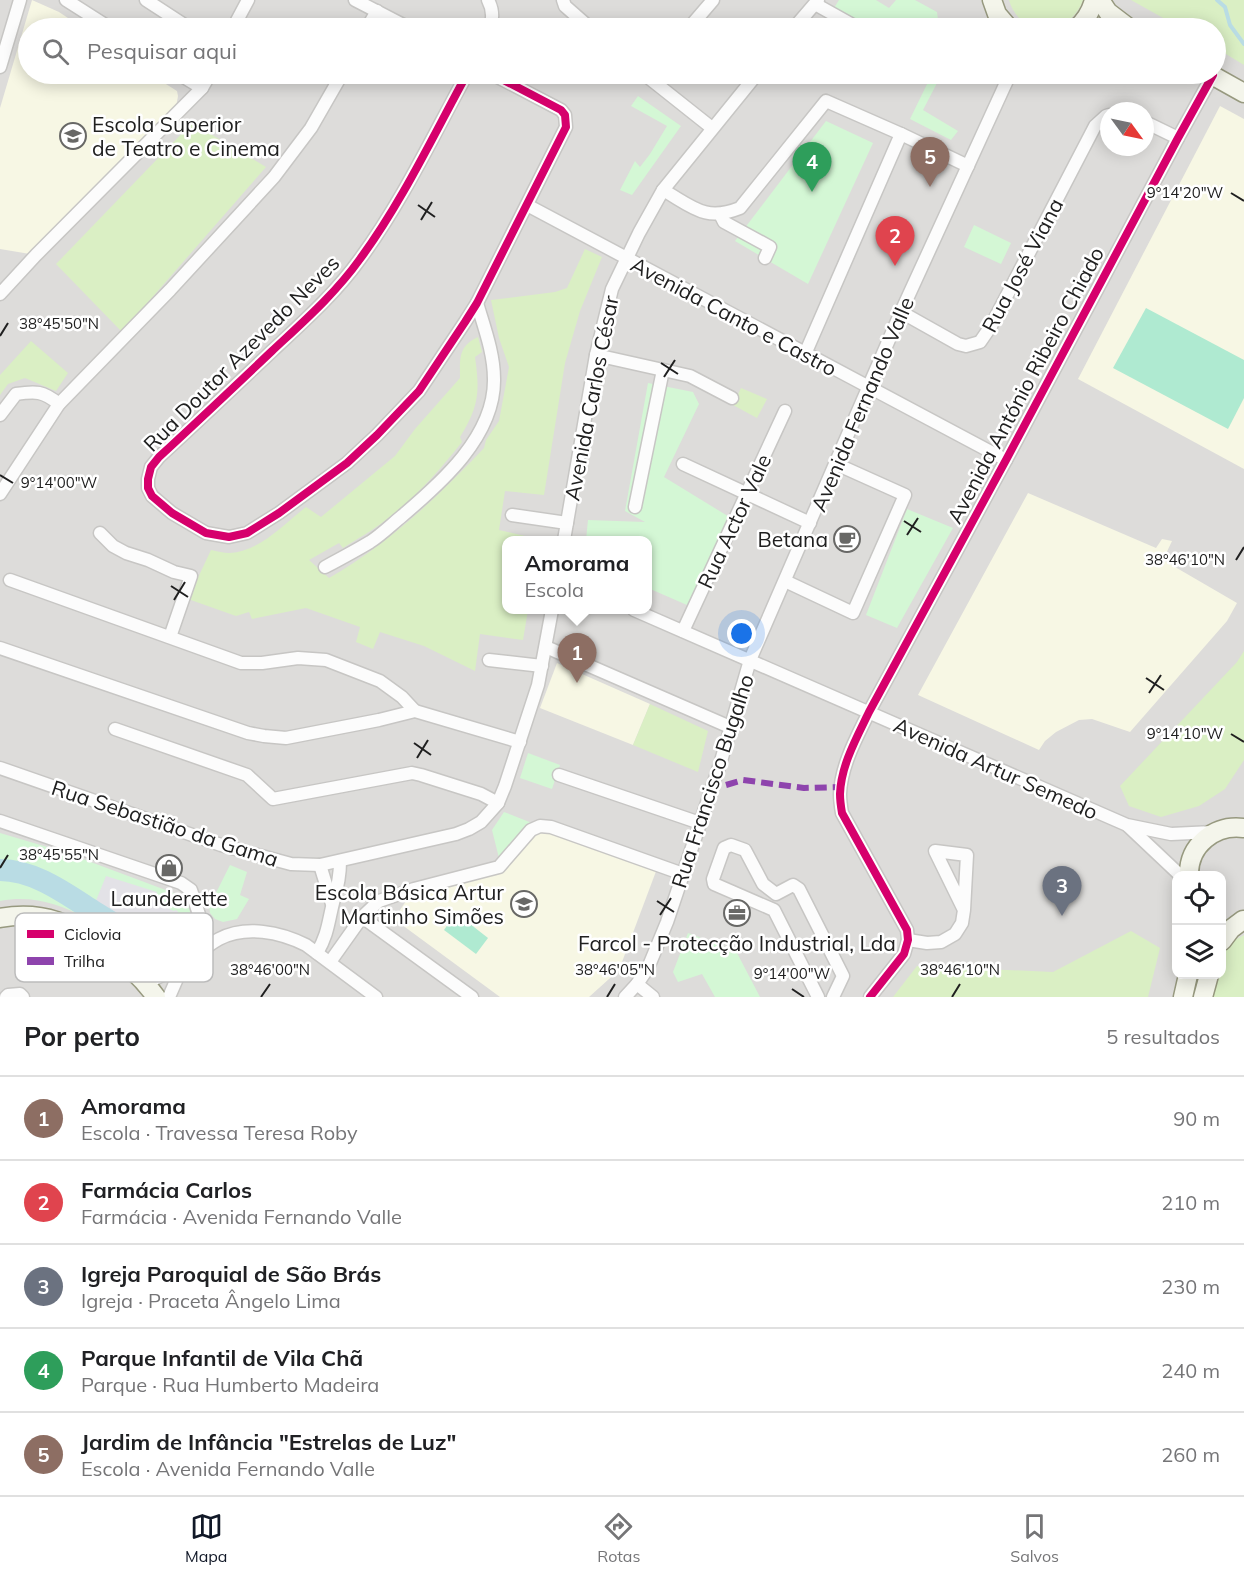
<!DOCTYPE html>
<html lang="pt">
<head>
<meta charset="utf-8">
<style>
	:root { --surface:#fff; --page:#f6f6f6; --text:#202124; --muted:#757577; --line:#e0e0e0; --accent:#111827 }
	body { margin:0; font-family:Mulish,sans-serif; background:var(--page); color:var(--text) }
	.controls { position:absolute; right:18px; bottom:18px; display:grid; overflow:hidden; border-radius:12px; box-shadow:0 3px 15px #0003 }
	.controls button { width:54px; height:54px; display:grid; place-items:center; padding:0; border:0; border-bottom:2px solid var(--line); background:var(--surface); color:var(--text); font:30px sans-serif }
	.compass { position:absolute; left:1100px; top:102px; width:54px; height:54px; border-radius:50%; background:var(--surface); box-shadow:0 3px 15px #0003; rotate:123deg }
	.you { position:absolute; left:742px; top:634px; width:21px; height:21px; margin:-15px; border:4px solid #fff; border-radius:50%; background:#1a73e8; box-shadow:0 0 0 9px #1a73e833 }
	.badge { display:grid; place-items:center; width:39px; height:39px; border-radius:50%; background:var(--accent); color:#fff; font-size:20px; font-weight:700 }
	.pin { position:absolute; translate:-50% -50px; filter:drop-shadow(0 2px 3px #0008) }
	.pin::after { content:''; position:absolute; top:32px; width:21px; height:18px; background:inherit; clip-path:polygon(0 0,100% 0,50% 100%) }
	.popup { position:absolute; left:502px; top:536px; width:150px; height:78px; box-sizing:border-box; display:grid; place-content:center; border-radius:12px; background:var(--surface); filter:drop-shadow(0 2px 4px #0005); font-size:20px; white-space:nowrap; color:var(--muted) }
	.popup b { font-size:22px; color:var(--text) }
	.popup::after { content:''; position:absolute; left:50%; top:100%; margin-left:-12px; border:12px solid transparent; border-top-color:var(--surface) }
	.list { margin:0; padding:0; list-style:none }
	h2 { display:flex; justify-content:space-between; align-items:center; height:78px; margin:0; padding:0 24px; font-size:26px }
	h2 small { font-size:20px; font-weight:400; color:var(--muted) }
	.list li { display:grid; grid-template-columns:39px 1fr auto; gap:18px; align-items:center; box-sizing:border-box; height:84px; padding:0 24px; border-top:2px solid var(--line) }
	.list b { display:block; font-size:22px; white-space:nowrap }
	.list p { margin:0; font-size:20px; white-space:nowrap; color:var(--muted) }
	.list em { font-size:20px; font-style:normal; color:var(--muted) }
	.icon { flex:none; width:33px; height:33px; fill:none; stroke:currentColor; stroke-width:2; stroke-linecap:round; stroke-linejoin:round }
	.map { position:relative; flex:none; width:1244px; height:997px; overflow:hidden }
	.search { position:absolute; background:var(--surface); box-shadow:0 3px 15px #0003; left:18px; right:18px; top:18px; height:66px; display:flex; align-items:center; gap:15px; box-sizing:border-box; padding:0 21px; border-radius:33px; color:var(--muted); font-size:22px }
	.sheet { height:498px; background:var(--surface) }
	nav { display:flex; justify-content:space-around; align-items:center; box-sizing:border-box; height:84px; border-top:2px solid var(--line); background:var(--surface); font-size:16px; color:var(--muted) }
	nav a { display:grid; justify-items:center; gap:3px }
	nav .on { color:var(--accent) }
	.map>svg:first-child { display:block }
</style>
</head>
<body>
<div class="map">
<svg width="1244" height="997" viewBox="0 0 1244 997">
	<rect width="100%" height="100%" fill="#eeede8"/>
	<path fill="#dddcda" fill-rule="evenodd" d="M0,0H1244V997H0ZM28,28H1216V74H28ZM1109,111H1145V147H1109ZM506,540H648V610H506ZM1176,876H1222V975H1176Z"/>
	<g fill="#f7f7e4">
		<path d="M32,0L59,12L83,28H28V74H150L177,91L178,96L176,107L133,148L84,198L36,255L0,249V108Z"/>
		<path d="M1220,106L1244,119V469L1078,379Z"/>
		<path d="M1028,493L1156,548L1162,539L1172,541L1163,560L1237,603L1227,621L1130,732L1092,719L1079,720L1056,732L1045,741L1039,750L918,695Z"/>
		<path d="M557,663L650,704L633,745L540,708Z"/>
		<path d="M540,826L658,866L619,970L589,997H500L394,919L414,889L499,867Z"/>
	</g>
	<g fill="#daefc4">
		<path d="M1009,0H1083C1070,37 1020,39 1009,0Z"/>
		<path d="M1131,0H1244V65L1216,48V28H1181Z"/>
		<path d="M192,123L266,167L122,332L56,264Z"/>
		<path d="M585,249L602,257L580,311L565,363L544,495L505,491L499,530L538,539V540H506V610H528L523,640L480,634L475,671L424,646L380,632L373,649L356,642L360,627L306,608L252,619L249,612L236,616L188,599L211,550C217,551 224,553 230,553C259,552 284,524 306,507L321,517L395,456L415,429L460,378C460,359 458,346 478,337L482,352L475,357C480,392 479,406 460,437L462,442C440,470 415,498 386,520C373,530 357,539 343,548L339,543L309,560L329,578C388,544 438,497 484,448L486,440L499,421L509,367L499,338L491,300L555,292L567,288Z"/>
		<path d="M31,341L68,373L56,391L25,378L8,384L0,395V375Z"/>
		<path d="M741,388L767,399L757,418L733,405Z"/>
		<path d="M1244,651V760L1225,789L1199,806L1161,817L1129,806L1120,786L1237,662Z"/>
		<path d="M650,704L708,731L698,772L633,745Z"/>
		<path d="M1131,931L1160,948L1148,997H893L917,966L1053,972Z"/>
		<path d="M1244,935V997H1212L1217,975H1222V956L1224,946Z"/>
	</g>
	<g fill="#d4f7d5">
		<path d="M839,0H876L889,8L896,0H915L937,12L939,28H869L834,8Z"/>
		<path d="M928,74H940L936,85L923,110L958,131L951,140L910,119L930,78Z"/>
		<path d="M638,96L681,126L632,195L620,190L635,161L640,167L650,154L667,126L631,106Z"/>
		<path d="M826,121L873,143L808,284L735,241Z"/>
		<path d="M974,225L1011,243L1001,264L964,247Z"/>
		<path d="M648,383L693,392L699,404L664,477L731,518L687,605L648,588V540H586L588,520L645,522L625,511Z"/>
		<path d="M907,509L953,528L897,628L866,615Z"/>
		<path d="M528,753L560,765L552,789L520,778Z"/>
		<path d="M504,812L532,823L499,858L492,830Z"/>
		<path d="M0,833L64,852L187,898C189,906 191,914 191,922C192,945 166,960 146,956C100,928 58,890 0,901Z"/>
		<path d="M230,865L247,872L240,895L249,899L237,919L223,922L215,919L210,913L209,905L219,887Z"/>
		<path d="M688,933L736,951L760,997H715L702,974L678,982L673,972Z"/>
	</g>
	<g fill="#afead1">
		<path d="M1146,308L1244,360V398L1228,429L1113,368Z"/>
		<path d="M456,913L488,938L476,954L444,930Z"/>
	</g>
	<path fill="#e3e2e7" d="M106,876L157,892L155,899L172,904L169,909L174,911L175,910L178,911L169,937L131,925L95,903Z"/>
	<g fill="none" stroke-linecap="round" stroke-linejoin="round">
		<path stroke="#b9dce4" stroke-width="4" d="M1217,0L1225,7L1230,25L1244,44"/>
		<path stroke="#b9dce4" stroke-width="22" d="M0,870C34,870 65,893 93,911C114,924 135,937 157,950"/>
		<defs>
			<g id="street">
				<path d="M66,0L110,28"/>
				<path d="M146,0L189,28"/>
				<path d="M355,0L409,28"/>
				<path d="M488,0C493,9 493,19 490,28"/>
				<path d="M563,0L565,6L590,28"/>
				<path d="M815,4L858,28"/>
				<path d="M233,28L248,0"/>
				<path d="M367,28L377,11"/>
				<path d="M689,28L713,0"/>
				<path d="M794,28L818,0"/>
				<path d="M0,67L20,0"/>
				<path d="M179,74L202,88"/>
				<path d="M467,74C433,136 402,202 360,259C335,294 303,322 272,351C234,387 197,422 159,457L151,467L148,479V488L152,496L172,513L206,533L229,537L247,533L279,513L347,463L377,435L419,391L465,322L477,303L566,127L565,115L561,110L492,74"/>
				<path d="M644,74L712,128"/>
				<path d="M1145,122L1178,138"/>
				<path d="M663,190C693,207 705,222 740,208L826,101L901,134L968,166"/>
				<path d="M527,205L1006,460"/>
				<path d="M720,214L724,222L770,247L765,258"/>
				<path d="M0,294L36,255L202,88L210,74"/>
				<path d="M901,312L958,344L966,346L980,342L991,326L1095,126L1106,116L1109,115"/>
				<path d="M805,354L901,134"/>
				<path d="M596,355L690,376L732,398"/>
				<path d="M0,415L16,394C36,391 43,391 59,404"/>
				<path d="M683,464L810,523"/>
				<path d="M0,494L59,404L170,290L274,177L311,128L342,74"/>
				<path d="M635,507L663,370"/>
				<path d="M512,515L567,523"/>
				<path d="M100,533L113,546L126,553L148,560L174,572L191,576L170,637"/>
				<path d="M564,540L596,355L612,289L639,233L663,190L757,74"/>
				<path d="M325,567C340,559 355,551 370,542C381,535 391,525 402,516C441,483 495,436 494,379C494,353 484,327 477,303"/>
				<path d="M10,580L241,663H262L298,658L326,660L380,681L402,697L415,711"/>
				<path d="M785,581L853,613L905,495L836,464"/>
				<path d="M634,610L1127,825L1171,834L1213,832"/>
				<path d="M683,631L785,411"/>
				<path d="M546,647L730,727"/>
				<path d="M0,648L248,733L264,736L286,738L379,720L415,711L520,742"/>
				<path d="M489,660L542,666"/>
				<path d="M115,729L247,775L273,799L412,773L421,775L481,794L498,803"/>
				<path d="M0,768L221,845L291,864L320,865L456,834L469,829L481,822L498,803L505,786L538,685L552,610"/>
				<path d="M559,775L700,823"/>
				<path d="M0,821L181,883L191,890L209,945"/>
				<path d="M1128,826L1181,876"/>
				<path d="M320,865L332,904"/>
				<path d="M362,917L379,901L414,889L499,867L531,830L540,826L551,827L683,874"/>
				<path d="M908,940L927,943L941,942L955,934L962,923L964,910L935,851L967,855L964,910"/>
				<path d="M317,953C328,934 328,923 333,903C337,887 340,878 340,861"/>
				<path d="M330,962L362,917L472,997"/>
				<path d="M147,983C160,976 175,969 188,961C199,953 208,945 219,939C246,925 280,932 306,945L376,997"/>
				<path d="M637,984L653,997"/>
				<path d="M6,997L8,995L20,994L23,997"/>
				<path d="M169,997L182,967L186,963"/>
				<path d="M625,997L637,984L648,968L667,922L721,761L750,660L901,312L1010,74"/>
				<path d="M818,997L774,910L714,884L713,879L724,848L731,845L745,850L763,884L776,894L793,885L799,889L843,976L833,997"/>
				<path d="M870,997L904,954L908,940L907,930L842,813C841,807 840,800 840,794C841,765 857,737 869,712L1006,460L1178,138L1213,75"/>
			</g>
			<g id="secondary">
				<path d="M992,0L997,14L1009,28"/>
				<path d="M1100,0L1108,12L1129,28"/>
				<path d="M1077,28C1086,20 1091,12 1094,0"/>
				<path d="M1091,28H1105"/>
				<path d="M1210,74L1244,93"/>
				<path d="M1189,876C1188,845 1215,824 1244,828"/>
				<path d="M0,918C43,910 73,924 107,949C126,963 142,977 156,997"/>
				<path d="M1222,941L1231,929L1243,920"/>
				<path d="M1183,997L1188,975"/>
				<path d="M1203,997L1209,975"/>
			</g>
		</defs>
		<use href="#street" stroke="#c7c6c4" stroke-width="15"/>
		<use href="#secondary" stroke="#97997f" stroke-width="21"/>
		<use href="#street" stroke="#fcfcfc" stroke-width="12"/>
		<use href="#secondary" stroke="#f4f5eb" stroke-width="18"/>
		<path stroke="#8e44ad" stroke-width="6" stroke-dasharray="12 6" stroke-linecap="butt" d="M726,785L743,780L804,788L841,787"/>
		<defs>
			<g id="cycleway">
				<path d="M467,74C433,136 402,202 360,259C335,294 303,322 272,351C234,387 197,422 159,457L151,467L148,479V488L152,496L172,513L206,533L229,537L247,533L279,513L347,463L377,435L419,391L465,322L477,303L566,127L565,115L561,110L492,74"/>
				<path d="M870,997L904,954L908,940L907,930L842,813C841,807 840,800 840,794C841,765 857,737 869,712L1006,460L1178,138L1213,75L1210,74"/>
			</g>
		</defs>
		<use href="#cycleway" stroke="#fff" stroke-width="11"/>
		<use href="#cycleway" stroke="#d6006c" stroke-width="8"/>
	</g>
	<path fill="none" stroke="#202020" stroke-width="2" d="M1231,193L1244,201M418,205L435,217M421,220L432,202M0,336L8,323M661,363L678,374M664,377L675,360M0,475L13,483M904,521L921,532M907,535L918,518M1236,560L1244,547M171,586L188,597M174,600L185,582M1146,678L1164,690M1149,693L1161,675M1231,734L1244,742M414,743L431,755M417,758L428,740M0,868L8,855M657,901L674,912M660,915L671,898M792,989L804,997M261,997L270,984M607,997L615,984M952,997L960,984"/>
	<defs>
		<symbol id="university-ring" viewBox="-11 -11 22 22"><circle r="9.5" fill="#fff" stroke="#686866" stroke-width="1.5"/><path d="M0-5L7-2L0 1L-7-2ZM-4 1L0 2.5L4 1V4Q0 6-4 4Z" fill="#686866"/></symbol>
		<symbol id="cafe-ring" viewBox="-11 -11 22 22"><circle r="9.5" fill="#fff" stroke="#686866" stroke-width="1.5"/><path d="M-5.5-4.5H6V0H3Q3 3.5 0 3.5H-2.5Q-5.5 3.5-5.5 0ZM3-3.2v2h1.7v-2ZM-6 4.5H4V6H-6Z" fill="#686866"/></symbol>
		<symbol id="shop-ring" viewBox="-11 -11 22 22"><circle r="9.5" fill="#fff" stroke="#686866" stroke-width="1.5"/><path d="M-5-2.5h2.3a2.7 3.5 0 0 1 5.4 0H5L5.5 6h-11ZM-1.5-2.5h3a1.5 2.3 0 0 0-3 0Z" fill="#686866"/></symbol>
		<symbol id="school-ring" viewBox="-11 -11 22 22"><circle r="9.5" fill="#fff" stroke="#686866" stroke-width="1.5"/><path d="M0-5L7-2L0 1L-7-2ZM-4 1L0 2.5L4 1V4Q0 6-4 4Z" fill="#686866"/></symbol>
		<symbol id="office-ring" viewBox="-11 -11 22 22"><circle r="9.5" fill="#fff" stroke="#686866" stroke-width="1.5"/><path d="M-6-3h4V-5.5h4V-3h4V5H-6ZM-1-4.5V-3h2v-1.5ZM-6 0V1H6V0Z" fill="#686866"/></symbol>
	</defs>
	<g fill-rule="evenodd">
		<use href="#university-ring" x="58" y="121" width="30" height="30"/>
		<use href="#cafe-ring" x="832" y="524" width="30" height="30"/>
		<use href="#shop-ring" x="154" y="853" width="30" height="30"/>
		<use href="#school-ring" x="509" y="889" width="30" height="30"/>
		<use href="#office-ring" x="722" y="898" width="30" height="30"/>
	</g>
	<g text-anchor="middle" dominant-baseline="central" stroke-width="5" stroke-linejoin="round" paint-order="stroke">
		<g font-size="21" fill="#202020" stroke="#fff" text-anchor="end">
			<text x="92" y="124" text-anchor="start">Escola Superior<tspan x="92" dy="24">de Teatro e Cinema</tspan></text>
			<text x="828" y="539">Betana</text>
			<text x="504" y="892">Escola Básica Artur<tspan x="504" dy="24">Martinho Simões</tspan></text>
			<text x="169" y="898" text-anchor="middle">Launderette</text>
			<text x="737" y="943" text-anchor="middle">Farcol - Protecção Industrial, Lda</text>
		</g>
		<g font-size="21" fill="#202020" stroke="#fff">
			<text transform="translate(1022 265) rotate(-62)">Rua José Viana</text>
			<text transform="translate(734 316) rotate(28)">Avenida Canto e Castro</text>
			<text transform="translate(241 353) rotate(-45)">Rua Doutor Azevedo Neves</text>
			<text transform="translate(1025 385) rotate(-62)">Avenida António Ribeiro Chiado</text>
			<text transform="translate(591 398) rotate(-79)">Avenida Carlos César</text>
			<text transform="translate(862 404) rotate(-67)">Avenida Fernando Valle</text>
			<text transform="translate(734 521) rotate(-65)">Rua Actor Vale</text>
			<text transform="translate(996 768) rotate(24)">Avenida Artur Semedo</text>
			<text transform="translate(712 781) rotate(-72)">Rua Francisco Bugalho</text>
			<text transform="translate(165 823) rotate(18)">Rua Sebastião da Gama</text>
		</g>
	</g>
	<rect x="15" y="913" width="198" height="69" rx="9" fill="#fff" stroke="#bcbcbc" stroke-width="1.5"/>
	<rect x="27" y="930" width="27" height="8" fill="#d6006c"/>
	<rect x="27" y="957" width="27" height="8" fill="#8e44ad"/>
	<g font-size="16" fill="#202020">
		<text x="64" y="940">Ciclovia</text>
		<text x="64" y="967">Trilha</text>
	</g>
	<g font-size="15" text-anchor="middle" fill="#202020" stroke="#fff" stroke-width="5" stroke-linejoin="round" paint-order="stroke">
		<text x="1185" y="198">9°14'20"W</text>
		<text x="59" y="329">38°45'50"N</text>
		<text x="59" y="488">9°14'00"W</text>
		<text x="1185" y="565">38°46'10"N</text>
		<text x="1185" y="739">9°14'10"W</text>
		<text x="59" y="860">38°45'55"N</text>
		<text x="270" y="975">38°46'00"N</text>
		<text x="615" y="975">38°46'05"N</text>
		<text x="960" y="975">38°46'10"N</text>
		<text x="792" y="979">9°14'00"W</text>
	</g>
</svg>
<div class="controls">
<button><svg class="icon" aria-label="locate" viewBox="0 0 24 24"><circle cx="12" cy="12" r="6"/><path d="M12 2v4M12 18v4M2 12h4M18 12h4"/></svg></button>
<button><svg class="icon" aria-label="layers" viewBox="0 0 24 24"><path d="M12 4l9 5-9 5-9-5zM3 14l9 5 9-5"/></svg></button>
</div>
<svg class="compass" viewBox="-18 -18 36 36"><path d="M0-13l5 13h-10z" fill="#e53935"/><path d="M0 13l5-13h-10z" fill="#757577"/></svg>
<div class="you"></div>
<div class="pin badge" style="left:577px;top:683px;background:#8d6e63">1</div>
<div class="popup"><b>Amorama</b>Escola</div>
<div class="pin badge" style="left:895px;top:266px;background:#e0444e">2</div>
<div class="pin badge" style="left:1062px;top:916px;background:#6b7280">3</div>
<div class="pin badge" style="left:812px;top:192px;background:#2e9e5b">4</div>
<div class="pin badge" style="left:930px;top:187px;background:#8d6e63">5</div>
<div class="search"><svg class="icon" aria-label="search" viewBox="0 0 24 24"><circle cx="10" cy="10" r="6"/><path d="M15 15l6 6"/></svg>Pesquisar aqui</div>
</div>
<section class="sheet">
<h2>Por perto<small>5 resultados</small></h2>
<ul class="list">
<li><span class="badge" style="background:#8d6e63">1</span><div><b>Amorama</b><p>Escola · Travessa Teresa Roby</p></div><em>90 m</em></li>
<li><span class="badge" style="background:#e0444e">2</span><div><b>Farmácia Carlos</b><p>Farmácia · Avenida Fernando Valle</p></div><em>210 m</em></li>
<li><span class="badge" style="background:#6b7280">3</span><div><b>Igreja Paroquial de São Brás</b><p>Igreja · Praceta Ângelo Lima</p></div><em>230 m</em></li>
<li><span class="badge" style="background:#2e9e5b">4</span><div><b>Parque Infantil de Vila Chã</b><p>Parque · Rua Humberto Madeira</p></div><em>240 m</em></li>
<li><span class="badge" style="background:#8d6e63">5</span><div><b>Jardim de Infância &quot;Estrelas de Luz&quot;</b><p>Escola · Avenida Fernando Valle</p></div><em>260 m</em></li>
</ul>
</section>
<nav>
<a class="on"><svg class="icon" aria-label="map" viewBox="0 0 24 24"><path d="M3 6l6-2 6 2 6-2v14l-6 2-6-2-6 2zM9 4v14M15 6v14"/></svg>Mapa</a>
<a><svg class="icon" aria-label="directions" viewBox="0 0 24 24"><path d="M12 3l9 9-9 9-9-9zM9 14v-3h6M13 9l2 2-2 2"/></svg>Rotas</a>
<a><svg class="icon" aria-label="saved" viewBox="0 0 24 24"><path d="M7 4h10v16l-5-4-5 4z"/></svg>Salvos</a>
</nav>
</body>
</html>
